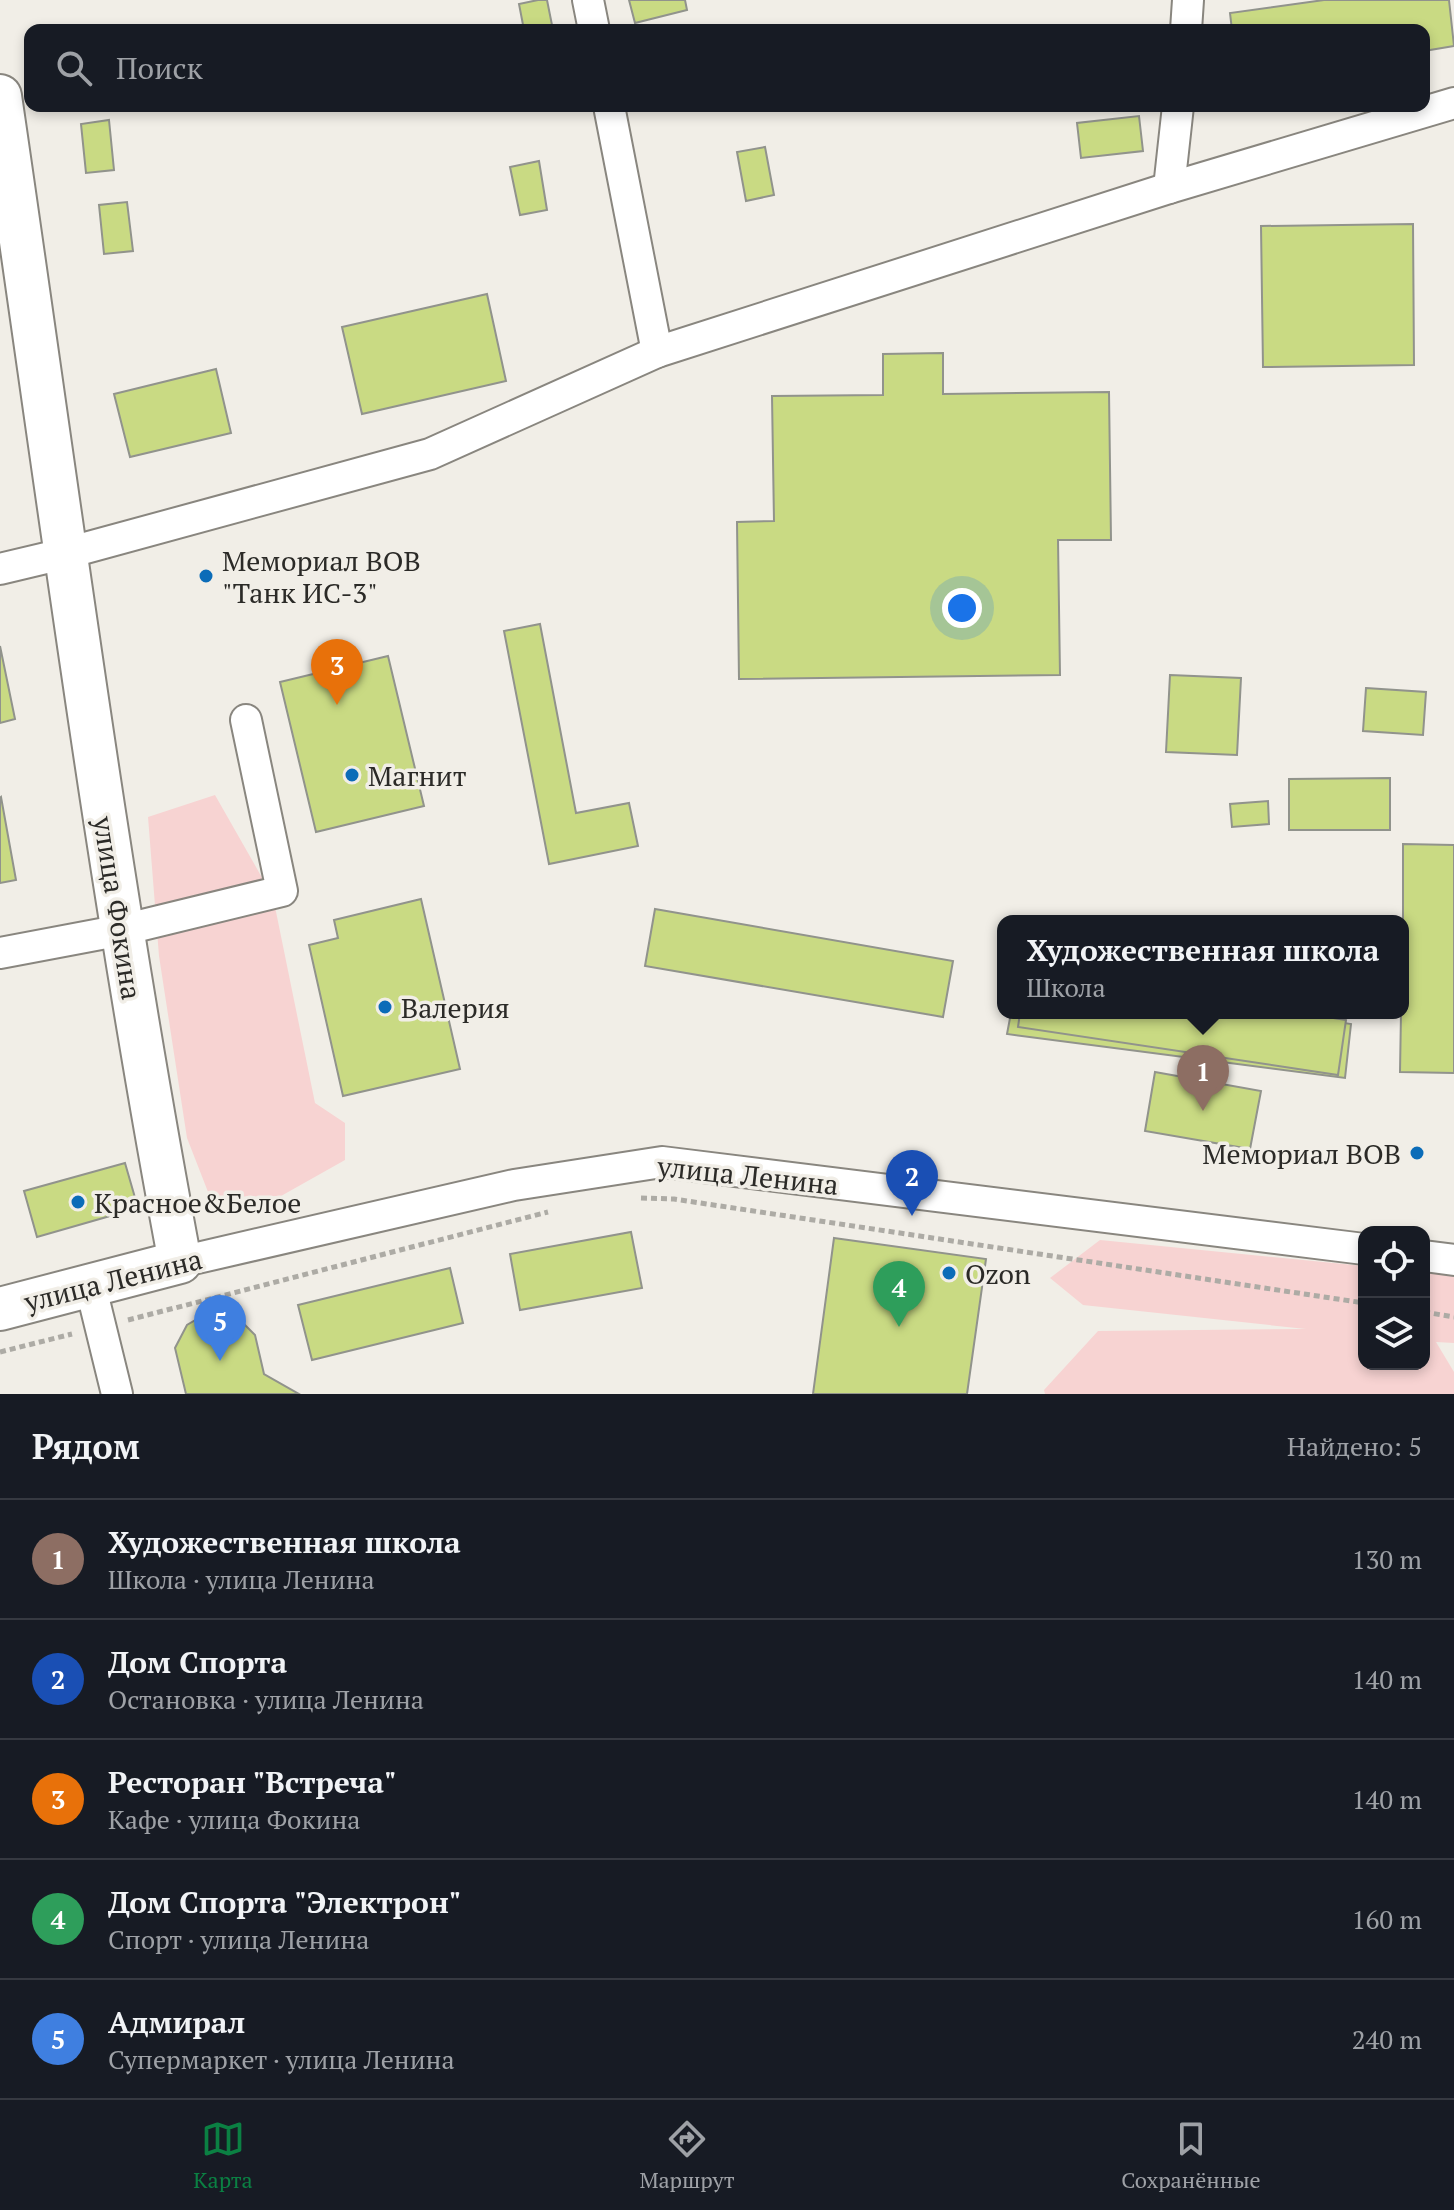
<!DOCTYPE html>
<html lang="ru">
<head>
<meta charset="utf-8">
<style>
	:root { --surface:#171b24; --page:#20242c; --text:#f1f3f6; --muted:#9ea1a6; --line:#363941; --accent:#0b8043 }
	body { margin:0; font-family:"PT Serif",serif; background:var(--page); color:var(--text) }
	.controls { position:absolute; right:24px; bottom:24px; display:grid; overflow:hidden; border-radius:16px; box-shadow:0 4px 12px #0003 }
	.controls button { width:72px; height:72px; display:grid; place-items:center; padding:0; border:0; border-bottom:2px solid var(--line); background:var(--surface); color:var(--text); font:40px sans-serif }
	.you { position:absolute; left:962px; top:608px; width:28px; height:28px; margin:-20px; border:6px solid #fff; border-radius:50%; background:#1a73e8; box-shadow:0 0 0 12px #1a73e833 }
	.badge { display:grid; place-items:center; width:52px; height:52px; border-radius:50%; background:var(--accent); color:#fff; font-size:26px; font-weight:700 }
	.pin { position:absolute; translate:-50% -66px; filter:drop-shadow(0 2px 4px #0008) }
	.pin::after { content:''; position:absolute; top:42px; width:28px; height:24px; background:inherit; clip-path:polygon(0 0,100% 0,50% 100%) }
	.popup { position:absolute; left:997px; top:915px; width:412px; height:104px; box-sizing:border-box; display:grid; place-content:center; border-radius:16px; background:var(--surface); filter:drop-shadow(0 2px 6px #0005); font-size:26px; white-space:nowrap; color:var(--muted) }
	.popup b { font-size:30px; color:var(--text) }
	.popup::after { content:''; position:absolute; left:50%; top:100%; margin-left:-16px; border:16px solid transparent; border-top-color:var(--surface) }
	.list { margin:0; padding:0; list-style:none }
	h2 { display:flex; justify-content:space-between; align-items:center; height:104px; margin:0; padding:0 32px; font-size:34px }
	h2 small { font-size:26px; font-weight:400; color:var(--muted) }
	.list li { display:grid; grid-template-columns:52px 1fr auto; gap:24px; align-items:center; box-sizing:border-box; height:120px; padding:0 32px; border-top:2px solid var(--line) }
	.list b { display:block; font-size:30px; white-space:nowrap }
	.list p { margin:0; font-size:26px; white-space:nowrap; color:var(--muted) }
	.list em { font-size:26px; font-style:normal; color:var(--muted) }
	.icon { flex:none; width:44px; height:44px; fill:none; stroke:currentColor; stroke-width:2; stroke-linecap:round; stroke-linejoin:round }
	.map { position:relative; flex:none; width:1454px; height:1394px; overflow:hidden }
	.search { position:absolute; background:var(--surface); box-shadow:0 4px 12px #0003; left:24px; right:24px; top:24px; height:88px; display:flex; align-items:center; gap:20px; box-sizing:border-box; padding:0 28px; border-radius:16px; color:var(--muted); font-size:30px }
	.sheet { height:704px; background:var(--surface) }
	nav { display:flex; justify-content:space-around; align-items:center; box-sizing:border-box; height:112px; border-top:2px solid var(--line); background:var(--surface); font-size:22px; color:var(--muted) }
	nav a { display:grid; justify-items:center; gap:4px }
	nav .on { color:var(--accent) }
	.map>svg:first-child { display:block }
</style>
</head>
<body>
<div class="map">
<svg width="1454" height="1394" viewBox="0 0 1454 1394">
	<rect width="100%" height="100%" fill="#f1eee7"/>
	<g fill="#f7d3d2">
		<path d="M215,795L273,897L315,1103L345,1123V1160L281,1196L210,1197L187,1138L159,956L148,817Z"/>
		<path d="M1100,1240L1364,1266V1364H1424V1272L1454,1275V1343L1436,1342L1454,1372V1394H1045L1044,1390L1098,1331L1306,1329L1083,1305L1050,1278Z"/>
	</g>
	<g fill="#c9da83" stroke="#91938c" stroke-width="2">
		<path d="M538,0H547L553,30H524L519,4Z"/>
		<path d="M629,0H685L687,10L635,23Z"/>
		<path d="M1324,0H1449L1454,46L1424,51V30H1232L1230,13Z"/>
		<path d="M1139,116L1143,151L1081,158L1077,123Z"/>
		<path d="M109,120L114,170L86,173L81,124Z"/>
		<path d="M765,147L774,195L746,201L737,152Z"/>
		<path d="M539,161L547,210L520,215L510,167Z"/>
		<path d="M127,202L133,251L104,254L99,205Z"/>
		<path d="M1413,224L1414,365L1263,367L1261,226Z"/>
		<path d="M487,294L506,381L362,414L342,327Z"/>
		<path d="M943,353V394L1109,392L1111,540H1058L1060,675L739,679L737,522L774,521L772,396L883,395V354Z"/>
		<path d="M216,369L231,433L130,457L114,394Z"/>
		<path d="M540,624L576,813L629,803L638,846L549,864L504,631Z"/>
		<path d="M0,646L15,719L0,723Z"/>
		<path d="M388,656L424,806L316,832L280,682Z"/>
		<path d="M1170,675L1241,678L1237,755L1166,752Z"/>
		<path d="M1366,688L1426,692L1423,735L1363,731Z"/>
		<path d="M1390,778V830H1289V779Z"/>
		<path d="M1,797L16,880L0,883V798Z"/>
		<path d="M1268,801L1269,824L1232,827L1230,804Z"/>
		<path d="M1403,844L1454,845V1073L1400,1072L1401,1013H1403Z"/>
		<path d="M421,899L460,1069L343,1096L309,945L338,938L334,920Z"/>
		<path d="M655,909L953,961L943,1017L645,966Z"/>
		<path d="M1011,1013H1281L1351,1024L1345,1078L1007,1034Z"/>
		<path d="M1020,1013H1301L1346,1020L1338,1075L1018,1027Z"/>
		<path d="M1155,1072L1261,1091L1250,1149L1145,1131Z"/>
		<path d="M125,1163L138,1208L37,1237L24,1191Z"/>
		<path d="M631,1232L642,1288L520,1310L510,1254Z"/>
		<path d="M834,1238L986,1259L967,1394H813Z"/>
		<path d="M450,1268L463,1323L312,1360L298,1305Z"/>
		<path d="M209,1312L237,1317L255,1335L264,1374L299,1394H186L175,1348L187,1325Z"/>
	</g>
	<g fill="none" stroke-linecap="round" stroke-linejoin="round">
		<defs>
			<g id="street">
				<path d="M588,0L594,30"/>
				<path d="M1186,30L1188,0"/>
				<path d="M609,106L657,352"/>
				<path d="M1169,188L1178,106"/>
				<path d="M0,569L67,553L430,454L657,352L1169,188L1454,103"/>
				<path d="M0,953L122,930L282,891L246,720"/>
				<path d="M1424,1256L1454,1260"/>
				<path d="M180,1262L514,1185L662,1162L1364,1249"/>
				<path d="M90,1284L117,1394"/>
			</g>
			<path id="secondary" d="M0,96C57,485 107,875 180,1262L0,1309"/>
		</defs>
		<use href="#street" stroke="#89867f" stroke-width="34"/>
		<use href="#secondary" stroke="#89867f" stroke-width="46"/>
		<g stroke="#adaba5" stroke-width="5" stroke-dasharray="6 4" stroke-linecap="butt">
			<path d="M641,1198L674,1199L1364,1303"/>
			<path d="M1424,1312L1454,1317"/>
			<path d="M128,1320L548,1212"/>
			<path d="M0,1352L72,1334"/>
		</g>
		<use href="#street" stroke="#fff" stroke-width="30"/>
		<use href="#secondary" stroke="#fff" stroke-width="42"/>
	</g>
	<g fill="#0b6cb8" stroke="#f1eee7" stroke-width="3">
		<circle cx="206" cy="576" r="8"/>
		<circle cx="352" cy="775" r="8"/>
		<circle cx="385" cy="1007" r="8"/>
		<circle cx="1417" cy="1153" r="8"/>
		<circle cx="78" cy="1202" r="8"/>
		<circle cx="949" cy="1273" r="8"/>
	</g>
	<g text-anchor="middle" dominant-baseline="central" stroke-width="7" stroke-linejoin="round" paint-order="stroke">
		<g font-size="28" fill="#2b2a27" stroke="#f1eee7" text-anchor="start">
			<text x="222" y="560">Мемориал ВОВ<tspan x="222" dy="32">"Танк ИС-3"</tspan></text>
			<text x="368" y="775">Магнит</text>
			<text x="401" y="1007">Валерия</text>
			<text x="1401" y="1153" text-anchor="end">Мемориал ВОВ</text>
			<text x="94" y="1202">Красное&amp;Белое</text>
			<text x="965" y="1273">Ozon</text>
		</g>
		<g font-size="28" fill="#2b2a27" stroke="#f1eee7">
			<text transform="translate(118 908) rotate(81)">улица Фокина</text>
			<text transform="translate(748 1175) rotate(6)">улица Ленина</text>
			<text transform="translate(113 1280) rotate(-14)">улица Ленина</text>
		</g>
	</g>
</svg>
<div class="controls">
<button><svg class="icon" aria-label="locate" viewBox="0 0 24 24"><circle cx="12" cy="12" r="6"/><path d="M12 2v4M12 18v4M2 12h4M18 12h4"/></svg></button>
<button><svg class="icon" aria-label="layers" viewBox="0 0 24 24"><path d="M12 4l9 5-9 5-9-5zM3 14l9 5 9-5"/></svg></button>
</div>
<div class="you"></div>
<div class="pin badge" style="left:1203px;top:1111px;background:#8d6e63">1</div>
<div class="popup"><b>Художественная школа</b>Школа</div>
<div class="pin badge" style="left:912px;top:1216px;background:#1a4fb4">2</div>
<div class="pin badge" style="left:337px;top:705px;background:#e8710a">3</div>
<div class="pin badge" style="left:899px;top:1327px;background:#2e9e5b">4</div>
<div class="pin badge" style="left:220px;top:1361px;background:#3f7fe0">5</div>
<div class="search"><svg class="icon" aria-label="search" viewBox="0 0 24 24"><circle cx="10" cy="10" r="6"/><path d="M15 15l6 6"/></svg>Поиск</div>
</div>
<section class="sheet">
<h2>Рядом<small>Найдено: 5</small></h2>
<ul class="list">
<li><span class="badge" style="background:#8d6e63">1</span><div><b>Художественная школа</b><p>Школа · улица Ленина</p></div><em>130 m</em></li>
<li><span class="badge" style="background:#1a4fb4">2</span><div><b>Дом Спорта</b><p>Остановка · улица Ленина</p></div><em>140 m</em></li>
<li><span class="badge" style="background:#e8710a">3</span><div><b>Ресторан &quot;Встреча&quot;</b><p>Кафе · улица Фокина</p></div><em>140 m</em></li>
<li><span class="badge" style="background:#2e9e5b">4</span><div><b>Дом Спорта &quot;Электрон&quot;</b><p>Спорт · улица Ленина</p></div><em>160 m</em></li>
<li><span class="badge" style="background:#3f7fe0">5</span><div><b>Адмирал</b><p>Супермаркет · улица Ленина</p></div><em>240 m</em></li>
</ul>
</section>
<nav>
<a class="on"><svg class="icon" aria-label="map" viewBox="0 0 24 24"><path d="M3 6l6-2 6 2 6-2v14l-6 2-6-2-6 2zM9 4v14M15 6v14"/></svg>Карта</a>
<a><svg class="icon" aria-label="directions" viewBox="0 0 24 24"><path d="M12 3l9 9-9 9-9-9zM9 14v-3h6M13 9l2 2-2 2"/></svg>Маршрут</a>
<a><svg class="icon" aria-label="saved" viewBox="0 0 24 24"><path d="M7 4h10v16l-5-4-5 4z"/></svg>Сохранённые</a>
</nav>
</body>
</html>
